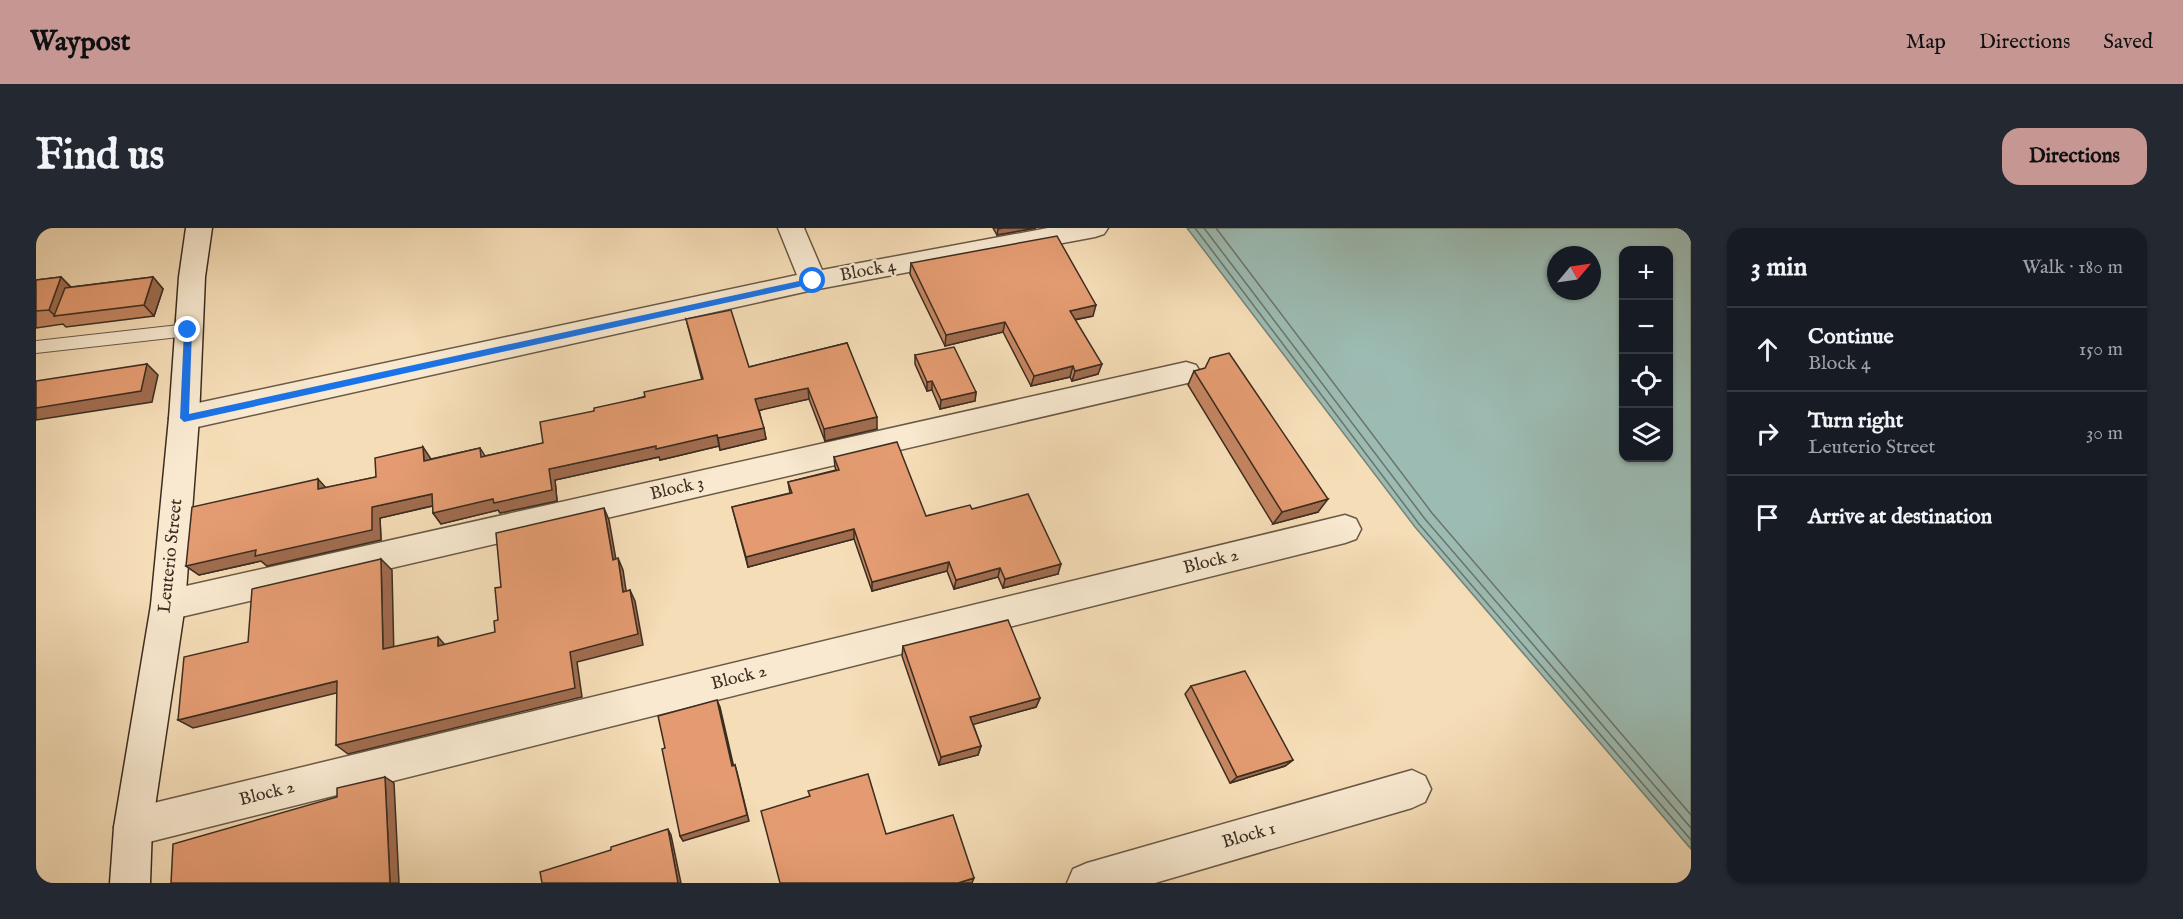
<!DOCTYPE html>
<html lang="en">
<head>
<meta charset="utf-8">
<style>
	:root { --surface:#171b24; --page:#242831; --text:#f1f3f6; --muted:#9ea1a6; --line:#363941; --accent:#c59692 }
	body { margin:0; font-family:"IM FELL English",serif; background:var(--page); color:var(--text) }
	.controls { position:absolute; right:18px; top:18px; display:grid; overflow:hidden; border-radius:12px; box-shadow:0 2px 4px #0004 }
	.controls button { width:54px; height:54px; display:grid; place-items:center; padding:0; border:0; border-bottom:2px solid var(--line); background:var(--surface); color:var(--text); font:30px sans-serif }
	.compass { position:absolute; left:1511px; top:18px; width:54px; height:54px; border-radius:50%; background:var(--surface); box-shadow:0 2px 4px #0004; rotate:61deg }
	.stop { position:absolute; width:18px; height:18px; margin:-14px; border:4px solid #1a73e8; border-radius:50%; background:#fff }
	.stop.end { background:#1a73e8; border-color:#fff; box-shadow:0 2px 6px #0008 }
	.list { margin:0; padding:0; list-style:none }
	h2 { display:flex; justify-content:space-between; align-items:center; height:78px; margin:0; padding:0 24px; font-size:26px }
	h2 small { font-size:20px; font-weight:400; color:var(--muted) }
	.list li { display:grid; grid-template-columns:39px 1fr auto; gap:18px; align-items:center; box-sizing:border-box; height:84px; padding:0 24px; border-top:2px solid var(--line) }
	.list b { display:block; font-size:22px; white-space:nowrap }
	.list p { margin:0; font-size:20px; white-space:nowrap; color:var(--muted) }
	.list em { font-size:20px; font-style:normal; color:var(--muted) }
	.icon { flex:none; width:33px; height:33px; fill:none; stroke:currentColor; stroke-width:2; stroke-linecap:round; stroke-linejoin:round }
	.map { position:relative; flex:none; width:1655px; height:655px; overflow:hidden; border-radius:18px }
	header { display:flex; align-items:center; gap:36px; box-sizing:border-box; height:84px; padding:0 30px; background:var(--accent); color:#111 }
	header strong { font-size:28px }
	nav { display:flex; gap:33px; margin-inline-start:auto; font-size:21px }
	.intro { display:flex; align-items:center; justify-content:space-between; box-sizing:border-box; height:144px; padding:0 36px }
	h1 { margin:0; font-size:42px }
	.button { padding:15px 27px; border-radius:18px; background:var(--accent); color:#111; font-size:21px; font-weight:700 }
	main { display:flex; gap:36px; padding:0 36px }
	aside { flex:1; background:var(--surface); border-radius:18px; box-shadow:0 2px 4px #0004 }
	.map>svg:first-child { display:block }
</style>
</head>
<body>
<header>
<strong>Waypost</strong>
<nav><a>Map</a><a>Directions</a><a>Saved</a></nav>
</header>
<div class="intro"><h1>Find us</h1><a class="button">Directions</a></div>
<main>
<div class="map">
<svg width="1655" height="655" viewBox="0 0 1655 655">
	<rect width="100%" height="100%" fill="#f5ddb7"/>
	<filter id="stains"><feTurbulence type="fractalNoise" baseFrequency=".00333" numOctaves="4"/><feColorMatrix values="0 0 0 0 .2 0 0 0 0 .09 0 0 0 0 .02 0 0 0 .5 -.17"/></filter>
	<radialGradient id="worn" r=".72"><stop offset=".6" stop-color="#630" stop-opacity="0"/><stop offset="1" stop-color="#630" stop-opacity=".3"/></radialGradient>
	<path fill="#9cbbb2" stroke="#768278" stroke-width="1.5" fill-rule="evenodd" d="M1151,0H1655V621L1379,299ZM1588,22H1632V230H1588ZM1520,27H1556V63H1520Z"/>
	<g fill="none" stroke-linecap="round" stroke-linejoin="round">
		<g stroke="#6c746a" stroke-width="1.5">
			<path d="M1159,0L1383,296L1655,612"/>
			<path d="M1168,0L1389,291L1655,600"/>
			<path d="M1180,0L1396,285L1655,587"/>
		</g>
		<defs>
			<path id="lane" d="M152,96L158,98L160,102L158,106L152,108L0,125V113Z"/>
			<g id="street">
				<path d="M742,0H768L786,42L1012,0H1072L1068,6L1059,9L777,62L148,202L137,198L133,190L137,182L148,178L761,47Z"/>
				<path d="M1150,134L1160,137L1165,145L1160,153L132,392L120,388L115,377L120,366L132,362Z"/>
				<path d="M1309,287L1320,291L1325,301L1320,311L1309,315L97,618L83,613L78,599L83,585L97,580Z"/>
				<path d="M1376,542L1389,548L1395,561L1389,574L1376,580L1119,655H1031L1037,641L1051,635Z"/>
			</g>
			<path id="secondary" d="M150,0H176L169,49L163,190L149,377L116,599L114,655H74L78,599L115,377L133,190L143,49Z"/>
		</defs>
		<use href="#lane" stroke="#6a5946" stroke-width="2"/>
		<use href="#street" stroke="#6a5946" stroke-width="3"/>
		<use href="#secondary" stroke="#3c2d21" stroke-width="3"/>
		<use href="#lane" fill="#f8e9d0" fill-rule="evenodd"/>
		<use href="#street" fill="#f8e9d0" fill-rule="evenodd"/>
		<use href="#secondary" fill="#f8e9d0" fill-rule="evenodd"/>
	</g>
	<g fill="#c48561" stroke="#3c2d21" stroke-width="1.5">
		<path d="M957,0H1000L961,7Z"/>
		<path d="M875,35L1057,88L1039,92L1062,146L1036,153L1034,149L995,158L967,104L909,118L874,46Z"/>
		<path d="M25,49L35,59L117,49L127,61L118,88L30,99L27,96L0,100V52Z"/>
		<path d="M650,91L713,139L811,115L841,201L789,213L773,171L723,182L730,211L684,222L683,218L624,232L623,229L519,252L521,273L464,285L462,282L405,296L397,285V278L344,290L345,312L231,338L225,333L163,347L150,338L289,260L340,249L395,231L444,220L449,228L507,215L558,183L666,152Z"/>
		<path d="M879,127L940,164L939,173L904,181L896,162L891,163L879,136Z"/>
		<path d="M1158,143L1282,284L1237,296L1152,157Z"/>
		<path d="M798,229L890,288L936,281L1022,346L967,360L962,349L918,361L911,343L836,363L818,311L712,339L696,279L754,265L752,254L800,242L799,239Z"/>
		<path d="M867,418L1004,470L1000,479L937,496L945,518L942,527L903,537L866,428Z"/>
		<path d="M1155,458L1257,532L1249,538L1194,555L1149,466Z"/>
	</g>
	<g fill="#a06c4f" stroke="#3c2d21" stroke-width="1.5">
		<path d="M967,0H1000L961,7L962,1Z"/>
		<path d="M25,49L39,64L19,88L13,82Z"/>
		<path d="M117,49L127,61L118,88L108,77Z"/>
		<path d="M1060,77L1057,88L1031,93L1034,83Z"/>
		<path d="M969,94L967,104L909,118L910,107Z"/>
		<path d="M111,136L122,147L116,174L0,192V180Z"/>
		<path d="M1066,136L1062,146L1036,153L1039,143Z"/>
		<path d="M1037,138L1034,149L995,158L998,148Z"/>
		<path d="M896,153V162L891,163V154Z"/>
		<path d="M772,160L773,171L721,183L719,171Z"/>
		<path d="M940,164L939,173L904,181L905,172Z"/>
		<path d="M841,189V201L789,213L788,201Z"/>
		<path d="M728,200L730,211L684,222L682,210Z"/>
		<path d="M681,207L683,218L624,232L623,229L519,252L521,273L464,285L462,282L405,296L397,285L513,241L620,218Z"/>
		<path d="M387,219L395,231L396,244L388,233Z"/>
		<path d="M282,251L292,262L282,261Z"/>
		<path d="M396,266L404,276L344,290L345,312L231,338L225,333L163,347L150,338L336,279Z"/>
		<path d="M1292,271L1282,284L1237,296L1246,284Z"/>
		<path d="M568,280L573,292L582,343L577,332Z"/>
		<path d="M818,301V311L712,339L710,329Z"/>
		<path d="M582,330L587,342L592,375L587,364Z"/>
		<path d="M345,331L356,342L358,431L347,421Z"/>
		<path d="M913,334L911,343L836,363V354Z"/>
		<path d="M1025,336L1022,346L967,360L969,351Z"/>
		<path d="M964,340L962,349L918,361L920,352Z"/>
		<path d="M594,362L599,373L607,417L541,434L546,469L312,526L300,517L534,424Z"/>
		<path d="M402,409L411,419L402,418Z"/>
		<path d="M301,453L313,462L157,500L142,492Z"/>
		<path d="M1004,470L1000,479L932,498L934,489Z"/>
		<path d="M681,472L684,479L699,544L696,538Z"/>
		<path d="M945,518L942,527L903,537L905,529Z"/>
		<path d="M1257,532L1249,538L1194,555L1201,549Z"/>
		<path d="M699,537L701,544L713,593L647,613L644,608Z"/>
		<path d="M349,549L358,555L363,655H354Z"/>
		<path d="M632,601L635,607L645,655H642Z"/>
		<path d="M938,650L936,655H922Z"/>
	</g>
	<g fill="#e49b71" stroke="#3c2d21" stroke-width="1.5">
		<path d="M1021,8L1060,77L1034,83L1066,136L1039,143L1037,138L998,148L969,94L910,107L875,35Z"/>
		<path d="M25,49L13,82L0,83V52Z"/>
		<path d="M117,49L108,77L18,88L29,60Z"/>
		<path d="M695,82L713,139L811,115L841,189L788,201L772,160L719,171L728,200L682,210L681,207L620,221V218L513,241L516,262L458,275L457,271L397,285L396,266L336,279V302L219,328L220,322L150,338L156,279L282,251V261L340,249L339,230L387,219L388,233L444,220L445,229L507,215L504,194L558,183V180L609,169L608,164L667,151L650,91Z"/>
		<path d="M918,119L940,164L905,172L896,153L891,154L879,127Z"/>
		<path d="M1193,125L1292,271L1246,284L1158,143L1169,140L1174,130Z"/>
		<path d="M111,136L105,163L0,180V153Z"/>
		<path d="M861,214L890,288L934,277L936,281L992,266L1025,336L969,351L964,340L920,352L913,334L836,354L818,301L710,329L696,279L756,265L752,254L803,242L798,229Z"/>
		<path d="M568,280L577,332L582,330L587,364L594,362L602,406L534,424L539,460L300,517L301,453L142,492L148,429L212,414L216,361L345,331L347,421L402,409V418L459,404L458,393L462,392L459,360L465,359L460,305Z"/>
		<path d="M972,392L1004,470L934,489L945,518L905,529L867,418Z"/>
		<path d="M1209,443L1257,532L1201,549L1155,458Z"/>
		<path d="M681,472L696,538L699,537L711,587L644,608L626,521L629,520L622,488Z"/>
		<path d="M832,546L850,606L917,587L938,650L922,655H744L725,583L774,568L772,563Z"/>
		<path d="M349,549L354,655H135L137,616L301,569V560Z"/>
		<path d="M632,601L642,655H506L504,644L575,622V619Z"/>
	</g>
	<path fill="#1a73e8" d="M777,50L781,53L780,55L148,194L144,190L148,102L152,99L156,102L153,186Z"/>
	<g text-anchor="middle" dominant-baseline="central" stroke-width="4.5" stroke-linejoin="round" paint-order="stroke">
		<g font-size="18" fill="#3c2d21" stroke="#f8e9d0">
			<text transform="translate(832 43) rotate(-11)">Block 4</text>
			<text transform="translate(641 261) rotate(-13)">Block 3</text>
			<text transform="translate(135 328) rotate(-84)">Leuterio Street</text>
			<text transform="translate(1175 334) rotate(-14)">Block 2</text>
			<text transform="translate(703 450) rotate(-14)">Block 2</text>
			<text transform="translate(231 566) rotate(-14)">Block 2</text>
			<text transform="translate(1213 608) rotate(-16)">Block 1</text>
		</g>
	</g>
	<rect width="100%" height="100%" filter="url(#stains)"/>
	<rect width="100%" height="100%" fill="url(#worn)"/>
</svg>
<div class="controls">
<button>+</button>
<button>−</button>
<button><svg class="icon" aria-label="locate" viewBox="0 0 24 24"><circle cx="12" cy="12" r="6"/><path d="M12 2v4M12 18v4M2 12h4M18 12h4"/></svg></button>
<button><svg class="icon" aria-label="layers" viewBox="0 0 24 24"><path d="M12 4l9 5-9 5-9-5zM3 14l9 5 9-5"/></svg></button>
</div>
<svg class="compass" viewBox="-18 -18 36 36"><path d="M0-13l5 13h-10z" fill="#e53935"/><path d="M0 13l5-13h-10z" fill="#9ea1a6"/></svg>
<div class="stop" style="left:777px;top:53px"></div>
<div class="stop end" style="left:152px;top:102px"></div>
</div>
<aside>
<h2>3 min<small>Walk · 180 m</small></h2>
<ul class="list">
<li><svg class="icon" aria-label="ahead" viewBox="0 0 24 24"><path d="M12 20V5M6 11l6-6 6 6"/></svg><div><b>Continue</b><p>Block 4</p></div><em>150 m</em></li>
<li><svg class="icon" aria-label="right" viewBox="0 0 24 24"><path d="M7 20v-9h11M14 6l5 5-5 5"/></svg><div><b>Turn right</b><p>Leuterio Street</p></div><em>30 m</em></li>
<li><svg class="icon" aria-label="arrive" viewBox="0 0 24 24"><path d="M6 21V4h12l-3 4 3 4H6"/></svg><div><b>Arrive at destination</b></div></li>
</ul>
</aside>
</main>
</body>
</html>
